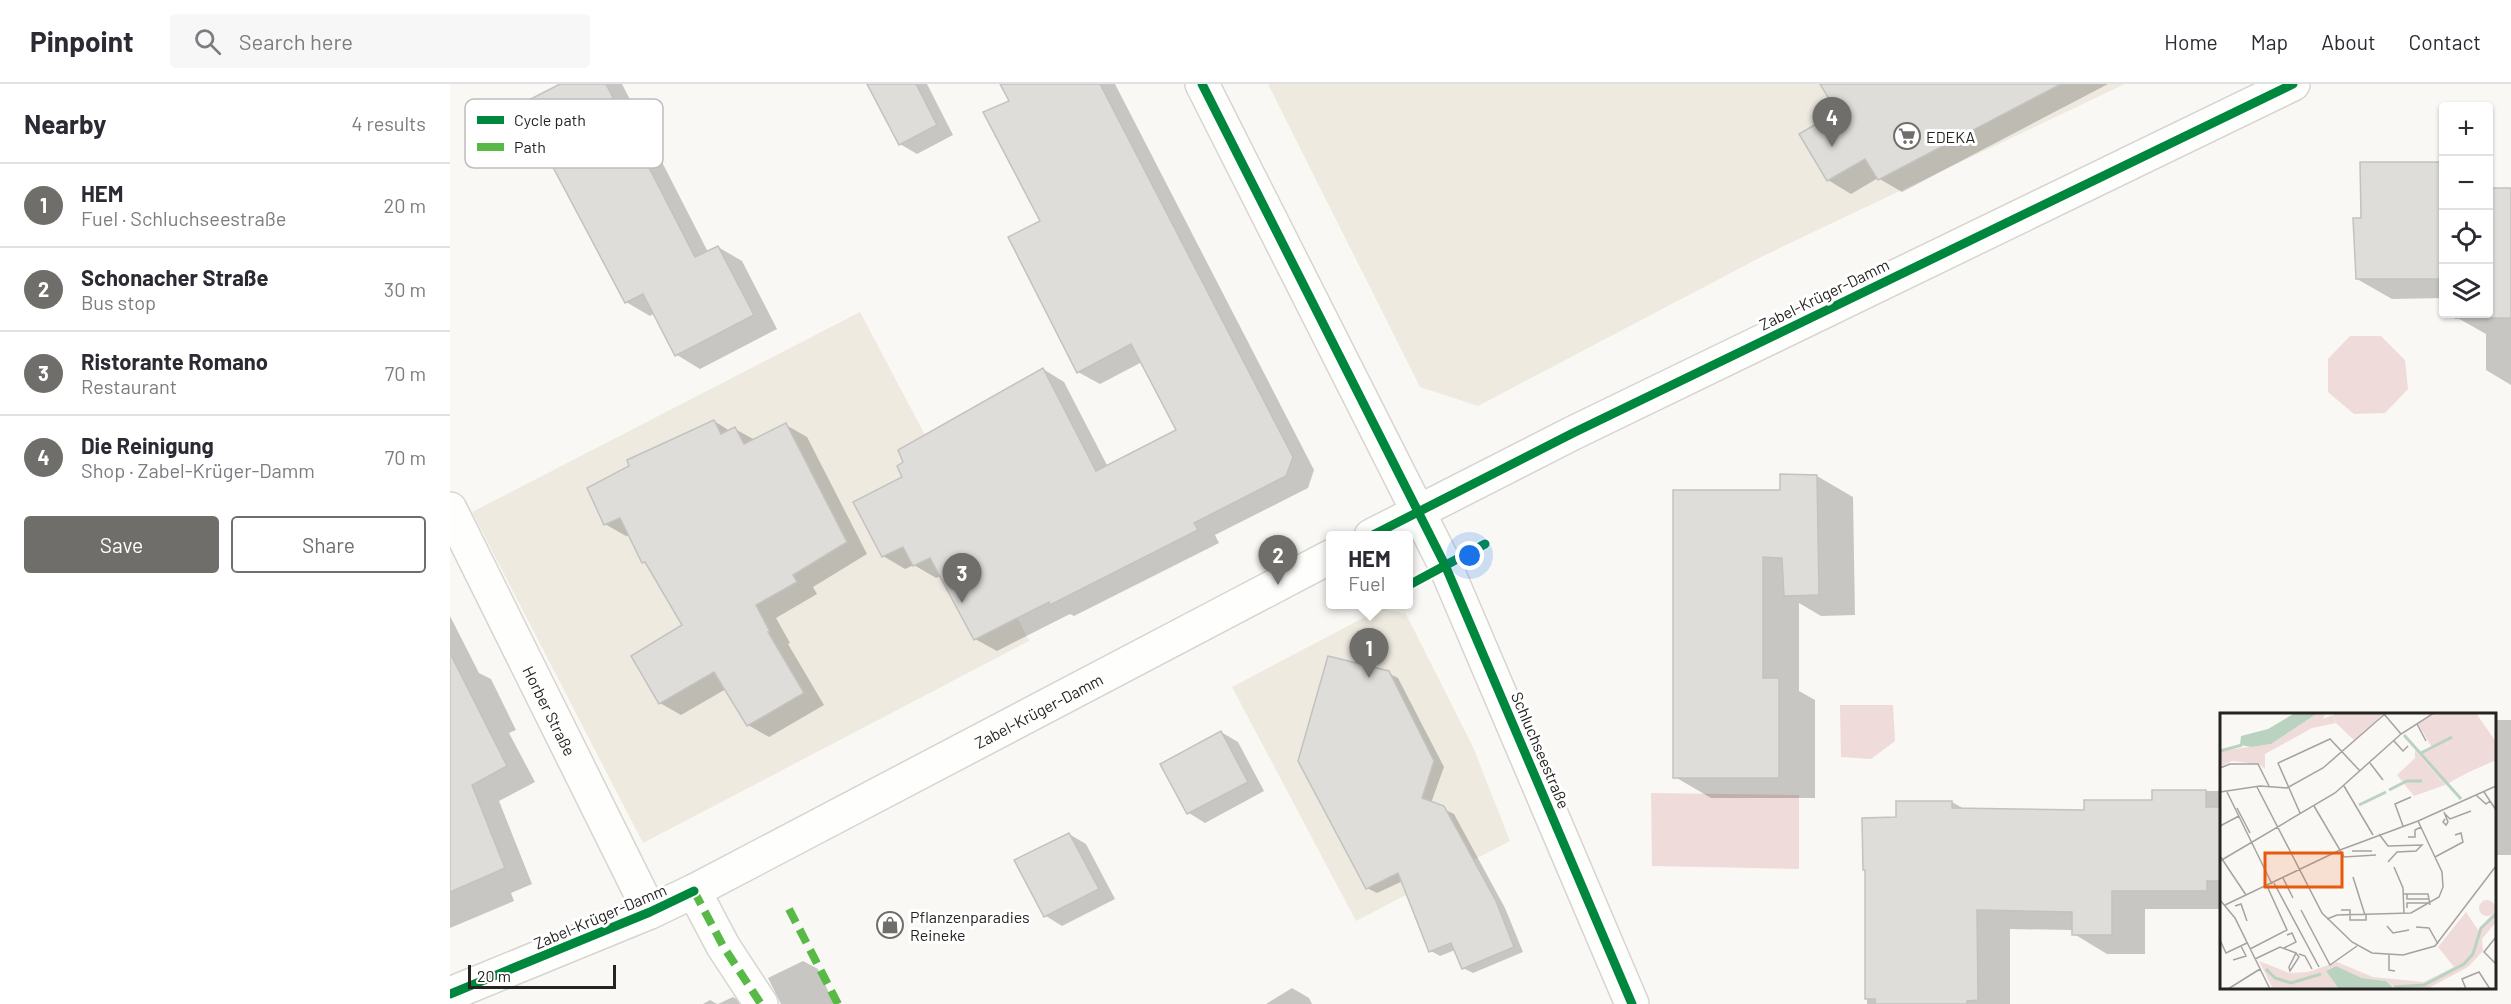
<!DOCTYPE html>
<html lang="en">
<head>
<meta charset="utf-8">
<style>
	:root { --surface:#fff; --page:#f7f7f7; --text:#2b2b33; --muted:#7c7c81; --line:#e1e1e2; --accent:#6f6e6b }
	body { margin:0; font-family:Barlow,sans-serif; background:var(--page); color:var(--text) }
	.controls { position:absolute; right:18px; top:18px; display:grid; overflow:hidden; border-radius:6px; box-shadow:0 2px 4px #0004 }
	.controls button { width:54px; height:54px; display:grid; place-items:center; padding:0; border:0; border-bottom:2px solid var(--line); background:var(--surface); color:var(--text); font:30px sans-serif }
	.scale { position:absolute; left:18px; bottom:15px; width:148px; box-sizing:border-box; padding-left:6px; border:3px solid #252421; border-top:0; font-size:16px; line-height:21px; white-space:nowrap; color:#252421; -webkit-text-stroke:4px #fff; paint-order:stroke }
	.you { position:absolute; left:1020px; top:472px; width:21px; height:21px; margin:-15px; border:4px solid #fff; border-radius:50%; background:#1a73e8; box-shadow:0 0 0 9px #1a73e833 }
	.badge { display:grid; place-items:center; width:39px; height:39px; border-radius:50%; background:var(--accent); color:#fff; font-size:20px; font-weight:700 }
	.pin { position:absolute; translate:-50% -50px; filter:drop-shadow(0 2px 3px #0008) }
	.pin::after { content:''; position:absolute; top:32px; width:21px; height:18px; background:inherit; clip-path:polygon(0 0,100% 0,50% 100%) }
	.popup { position:absolute; left:876px; top:447px; width:87px; height:78px; box-sizing:border-box; display:grid; place-content:center; border-radius:6px; background:var(--surface); filter:drop-shadow(0 2px 4px #0005); font-size:20px; white-space:nowrap; color:var(--muted) }
	.popup b { font-size:22px; color:var(--text) }
	.popup::after { content:''; position:absolute; left:50%; top:100%; margin-left:-12px; border:12px solid transparent; border-top-color:var(--surface) }
	.list { margin:0; padding:0; list-style:none }
	h2 { display:flex; justify-content:space-between; align-items:center; height:78px; margin:0; padding:0 24px; font-size:26px }
	h2 small { font-size:20px; font-weight:400; color:var(--muted) }
	.list li { display:grid; grid-template-columns:39px 1fr auto; gap:18px; align-items:center; box-sizing:border-box; height:84px; padding:0 24px; border-top:2px solid var(--line) }
	.list b { display:block; font-size:22px; white-space:nowrap }
	.list p { margin:0; font-size:20px; white-space:nowrap; color:var(--muted) }
	.list em { font-size:20px; font-style:normal; color:var(--muted) }
	.actions { display:flex; gap:12px; padding:18px 24px }
	.actions a { flex:1; padding:14px 0; border:2px solid var(--accent); border-radius:6px; text-align:center; font-size:21px; color:var(--accent) }
	.actions .main { background:var(--accent); color:#fff }
	.icon { flex:none; width:33px; height:33px; fill:none; stroke:currentColor; stroke-width:2; stroke-linecap:round; stroke-linejoin:round }
	.map { position:relative; flex:none; width:2061px; height:920px; overflow:hidden }
	header { display:flex; align-items:center; gap:36px; box-sizing:border-box; height:84px; padding:0 30px; background:var(--surface); border-bottom:2px solid var(--line) }
	header strong { font-size:28px }
	nav { display:flex; gap:33px; margin-inline-start:auto; font-size:21px }
	.search { width:420px; height:54px; background:var(--page); display:flex; align-items:center; gap:15px; box-sizing:border-box; padding:0 21px; border-radius:6px; color:var(--muted); font-size:22px }
	main { display:flex }
	aside { flex:1; background:var(--surface) }
	.map>svg:first-child { display:block }
</style>
</head>
<body>
<header>
<strong>Pinpoint</strong>
<div class="search"><svg class="icon" aria-label="search" viewBox="0 0 24 24"><circle cx="10" cy="10" r="6"/><path d="M15 15l6 6"/></svg>Search here</div>
<nav><a>Home</a><a>Map</a><a>About</a><a>Contact</a></nav>
</header>
<main>
<aside>
<h2>Nearby<small>4 results</small></h2>
<ul class="list">
<li><span class="badge">1</span><div><b>HEM</b><p>Fuel · Schluchseestraße</p></div><em>20 m</em></li>
<li><span class="badge">2</span><div><b>Schonacher Straße</b><p>Bus stop</p></div><em>30 m</em></li>
<li><span class="badge">3</span><div><b>Ristorante Romano</b><p>Restaurant</p></div><em>70 m</em></li>
<li><span class="badge">4</span><div><b>Die Reinigung</b><p>Shop · Zabel-Krüger-Damm</p></div><em>70 m</em></li>
</ul>
<div class="actions"><a class="main">Save</a><a>Share</a></div>
</aside>
<div class="map">
<svg width="2061" height="920" viewBox="0 0 2061 920">
	<rect width="100%" height="100%" fill="#f9f8f4"/>
	<g fill="#eeeae0">
		<path d="M818,0H1675L1313,172L1028,322L970,303Z"/>
		<path d="M410,228L475,351L579,557L193,759L22,428Z"/>
		<path d="M932,524L956,530L1023,663L1060,757L906,837L782,603Z"/>
	</g>
	<g fill="#efdbd9">
		<path d="M1900,252H1931L1955,276L1958,305L1935,329L1904,330L1878,308V275Z"/>
		<path d="M1390,621H1443L1445,657L1421,675L1391,673Z"/>
		<path d="M1201,709L1349,711V785L1202,782Z"/>
	</g>
	<g fill="#0003">
		<path d="M113,0H172L258,168L268,163L292,177L327,245L250,285L227,271L205,229L200,232L176,218L106,86L89,76Z"/>
		<path d="M421,0H477L503,51L467,70L450,60Z"/>
		<path d="M552,0H665L864,386L858,404L765,451L769,459L624,532L620,530L547,567L525,555L491,492L486,494L464,481L455,485L433,472L454,393L593,285L614,298L658,383L728,347L692,278L650,300L628,288L561,18Z"/>
		<path d="M1372,0H1658L1452,108L1428,94L1401,110L1378,96L1389,29Z"/>
		<path d="M1994,79V214L1942,215L1907,195L1912,136Z"/>
		<path d="M2038,97L2042,99V106L2061,107V301L2036,286V250L2006,233V230H2038Z"/>
		<path d="M264,337L280,347L285,345L305,356L336,341L357,353L417,470L363,503L367,510L326,534L340,559L338,560L374,621L319,653L298,641L276,605L231,631L210,619L234,542L199,482L193,478L180,451L176,452L155,440Z"/>
		<path d="M1331,392H1367L1403,413L1405,531L1371,532L1349,519V607L1365,616V714H1261L1225,693L1332,407Z"/>
		<path d="M0,532L29,589L41,595L66,646L59,649L85,698L49,717L82,800L61,809L64,817L0,844Z"/>
		<path d="M938,589L948,594L994,683L981,719L1004,730L1055,824L1073,868L1023,889L1013,884L1005,866L990,872L981,867L953,797L927,809L917,804Z"/>
		<rect x="2044" y="636" width="17" height="135"/>
		<path d="M771,648L788,658L814,707L755,739L739,729Z"/>
		<path d="M1704,707H1772V825H1695V870H1657L1624,850V846L1560,845V920H1417V786L1447,735V718H1502L1516,726L1635,728L1704,717Z"/>
		<path d="M619,750L636,760L665,815L612,842L596,832Z"/>
		<path d="M353,877L368,885L384,920H331L318,894Z"/>
		<path d="M842,904L859,914L862,920H816Z"/>
		<path d="M283,913L295,920H268Z"/>
		<path d="M260,916L267,920H253Z"/>
	</g>
	<g fill="#dfddda" stroke="#c4c2c0" stroke-width="1.5">
		<path d="M110,0H156L245,173L268,162L304,231L225,272L193,210L175,219L97,72L88,77L61,25Z"/>
		<path d="M417,0H466L487,41L449,61Z"/>
		<path d="M550,0H650L843,373L836,392L744,439L748,446L600,521L599,518L524,556L480,474L463,482L453,463L432,473L403,418L452,393L447,382L453,378L448,366L593,284L646,387L726,346L681,260L627,289L558,153L590,137L533,28L559,17Z"/>
		<path d="M1370,0H1611L1428,96L1415,75L1377,97L1349,50L1387,28Z"/>
		<path d="M1910,78H1994V195H1906L1903,134H1911Z"/>
		<path d="M2038,104H2061V234H2005V230H2038Z"/>
		<path d="M264,336L271,350L285,343L294,360L336,339L397,458L343,491L347,498L306,521L320,548H318L354,609L297,642L264,588L209,620L181,572L232,541L195,478L192,479L170,434L154,441L137,404L179,382L177,376Z"/>
		<path d="M1330,390L1367,391L1369,511L1334,512L1332,474L1313,473V594H1329V694H1223V406H1330Z"/>
		<path d="M0,569L57,682L22,701L55,784L0,808Z"/>
		<path d="M878,572L939,587L984,677L972,714L994,722L1046,817L1064,863L1012,885L1001,859L979,868L948,789L916,805L848,677Z"/>
		<path d="M771,647L798,698L737,730L710,680Z"/>
		<path d="M1702,706H1756V723H1772V797H1757V807H1662V851H1622V828L1527,826L1528,916L1517,917V920H1425V915H1415V786H1413L1412,734L1446,733V717H1502V724L1634,726V716H1702Z"/>
		<path d="M619,749L649,805L594,833L564,776Z"/>
	</g>
	<g fill="none" stroke-linecap="round" stroke-linejoin="round">
		<defs>
			<g id="minor">
				<path d="M752,0L995,481L1182,920"/>
				<path id="s1" d="M0,425L200,828"/>
				<path d="M244,807L273,862L311,920"/>
			</g>
			<g id="tertiary">
				<path d="M921,452L1123,349L1843,0"/>
				<path id="s2" d="M0,910L200,828L244,807L880,473"/>
			</g>
		</defs>
		<use href="#minor" stroke="#d6d5d2" stroke-width="36"/>
		<use href="#tertiary" stroke="#d6d5d2" stroke-width="36"/>
		<use href="#minor" stroke="#fefefd" stroke-width="33"/>
		<use href="#tertiary" stroke="#fefefd" stroke-width="33"/>
		<g stroke="#58b947" stroke-width="8" stroke-dasharray="15 8" stroke-linecap="butt">
			<path d="M244,807L273,862L311,920"/>
			<path d="M339,825L388,920"/>
		</g>
		<defs>
			<g id="cycleway">
				<path d="M752,0L995,481L1182,920"/>
				<path d="M921,452L1123,349L1843,0"/>
				<path d="M959,501L1035,460"/>
				<path d="M0,910L200,828L244,807"/>
			</g>
		</defs>
		<use href="#cycleway" stroke="#fff" stroke-width="13"/>
		<use href="#cycleway" stroke="#00873e" stroke-width="9"/>
	</g>
	<defs>
		<symbol id="supermarket-ring" viewBox="-11 -11 22 22"><circle r="9.5" fill="#fff" stroke="#6f6e6b" stroke-width="1.5"/><path d="M-6-5.5h2.5l.6 2H6L4.5 2H-2.5L-4.4-4H-6ZM-1.5 3.2a1.3 1.3 0 1 0 .1 0ZM3 3.2a1.3 1.3 0 1 0 .1 0Z" fill="#6f6e6b"/></symbol>
		<symbol id="shop-ring" viewBox="-11 -11 22 22"><circle r="9.5" fill="#fff" stroke="#6f6e6b" stroke-width="1.5"/><path d="M-5-2.5h2.3a2.7 3.5 0 0 1 5.4 0H5L5.5 6h-11ZM-1.5-2.5h3a1.5 2.3 0 0 0-3 0Z" fill="#6f6e6b"/></symbol>
	</defs>
	<g fill-rule="evenodd">
		<use href="#supermarket-ring" x="1442" y="37" width="30" height="30"/>
		<use href="#shop-ring" x="425" y="826" width="30" height="30"/>
	</g>
	<g text-anchor="middle" dominant-baseline="central" stroke-width="6" stroke-linejoin="round" paint-order="stroke">
		<g font-size="16" fill="#252421" stroke="#fff" text-anchor="start">
			<text x="1476" y="52">EDEKA</text>
			<text x="460" y="832">Pflanzenparadies<tspan x="460" dy="18">Reineke</tspan></text>
		</g>
		<g font-size="16" fill="#252421" stroke="#fff">
			<text transform="translate(1374 210) rotate(-26)">Zabel-Krüger-Damm</text>
			<text stroke="none"><textPath href="#s2" startOffset="654">Zabel-Krüger-Damm</textPath></text>
			<text stroke="none"><textPath href="#s1" startOffset="225">Horber Straße</textPath></text>
			<text transform="translate(1091 666) rotate(67)">Schluchseestraße</text>
			<text transform="translate(150 832) rotate(-23)">Zabel-Krüger-Damm</text>
		</g>
	</g>
	<g transform="translate(1770 629)">
		<rect width="276" height="276" fill="#f9f8f4"/>
		<path d="M98,0L105,2L103,6L113,2L116,10L92,15L45,41V56L39,51L12,48L0,54V38L51,31ZM228,30L247,60L225,72L199,41Z" fill="#efdbd9"/>
		<path d="M113,0H164L134,27L116,10Z" fill="#efdbd9"/>
		<path d="M217,0H256L276,29V47L247,60L228,30L214,38L198,11ZM195,37L225,72L194,83L177,62L195,45ZM259 195a8 8 0 1 1 16 0a8 8 0 1 1-16 0ZM276,197V209L262,226L263,238L248,254L207,276H170L174,274L166,268L142,265L116,253L106,258L119,276H53L39,248L69,260L88,259L117,249L153,264L204,269L234,254L218,234L246,199L258,217Z" fill="#efdbd9"/>
		<path d="M75,0H98L51,31L31,34L20,32L21,23L48,16ZM116,253L142,265L166,268L174,275L119,276L106,258Z" fill="#bad3c1"/>
		<path fill="none" stroke="#bad3c1" stroke-width="3" d="M184,22L241,86M0,38L22,32M201,40L232,24M169,77L187,68H202M139,92L166,79M46,256L55,265L71,270L101,261M174,274L204,272L244,251L253,241L261,215L276,201"/>
		<path fill="none" stroke="#a4a3a0" stroke-width="1.5" d="M164,1L181,21M197,11L206,28M174,28L183,38L188,33M150,50L163,67M0,55L10,51H38L49,73M124,73L153,122M37,74L102,200L132,229L152,240L183,242L215,233L276,153M0,79L40,73L67,75L103,55L166,0M7,79L52,171M264,79L276,97M256,82L266,91L270,88M94,93L124,144L156,142M17,95L30,120M224,99L228,109L226,112L223,109L225,106M80,100L58,50L110,26L140,58M225,101L230,106L251,98M0,113L19,103M183,113L175,91L191,84M159,121L168,133L202,132L196,138L177,139L168,149M188,124H195V117L201,114M132,138H152M0,143L26,182M215,144L243,129L241,120L235,122M0,148L115,80L181,21L214,0M174,154L183,175L184,201M133,164L145,202M63,165L73,185M54,170L99,254M184,181H208L210,192M187,181V186H208M0,187L15,205L50,276M5,192L120,137L198,108L276,73M15,193L21,191L27,208M187,195V190H208M81,197L110,252L137,233M121,197H130V207H146V202M107,206L117,202L191,200L219,184L223,174L222,159L198,108M167,213L173,220L189,217M196,214L209,215L218,231M276,224L264,239L276,251M0,227L6,240L27,230M64,235L76,229L72,220L67,222M30,236L67,217L47,173M76,240L79,244L70,258L69,254ZM79,241L85,243L92,256M169,242V257L175,258M35,246L60,234L76,240M13,247L26,243L21,233M8,276L40,256M246,276L242,266L259,259L270,276"/>
		<path fill="#e8590c" fill-opacity="0.15" stroke="#e8590c" stroke-width="3" d="M45,140H122V174H45Z"/>
		<rect width="276" height="276" fill="none" stroke="#252421" stroke-width="3"/>
	</g>
	<rect x="15" y="15" width="198" height="69" rx="9" fill="#fff" stroke="#bebdbc" stroke-width="1.5"/>
	<rect x="27" y="32" width="27" height="8" fill="#00873e"/>
	<rect x="27" y="59" width="27" height="8" fill="#58b947"/>
	<g font-size="16" fill="#252421">
		<text x="64" y="42">Cycle path</text>
		<text x="64" y="69">Path</text>
	</g>
</svg>
<div class="controls">
<button>+</button>
<button>−</button>
<button><svg class="icon" aria-label="locate" viewBox="0 0 24 24"><circle cx="12" cy="12" r="6"/><path d="M12 2v4M12 18v4M2 12h4M18 12h4"/></svg></button>
<button><svg class="icon" aria-label="layers" viewBox="0 0 24 24"><path d="M12 4l9 5-9 5-9-5zM3 14l9 5 9-5"/></svg></button>
</div>
<div class="scale">20 m</div>
<div class="you"></div>
<div class="pin badge" style="left:919px;top:594px">1</div>
<div class="popup"><b>HEM</b>Fuel</div>
<div class="pin badge" style="left:828px;top:501px">2</div>
<div class="pin badge" style="left:512px;top:519px">3</div>
<div class="pin badge" style="left:1382px;top:63px">4</div>
</div>
</main>
</body>
</html>
